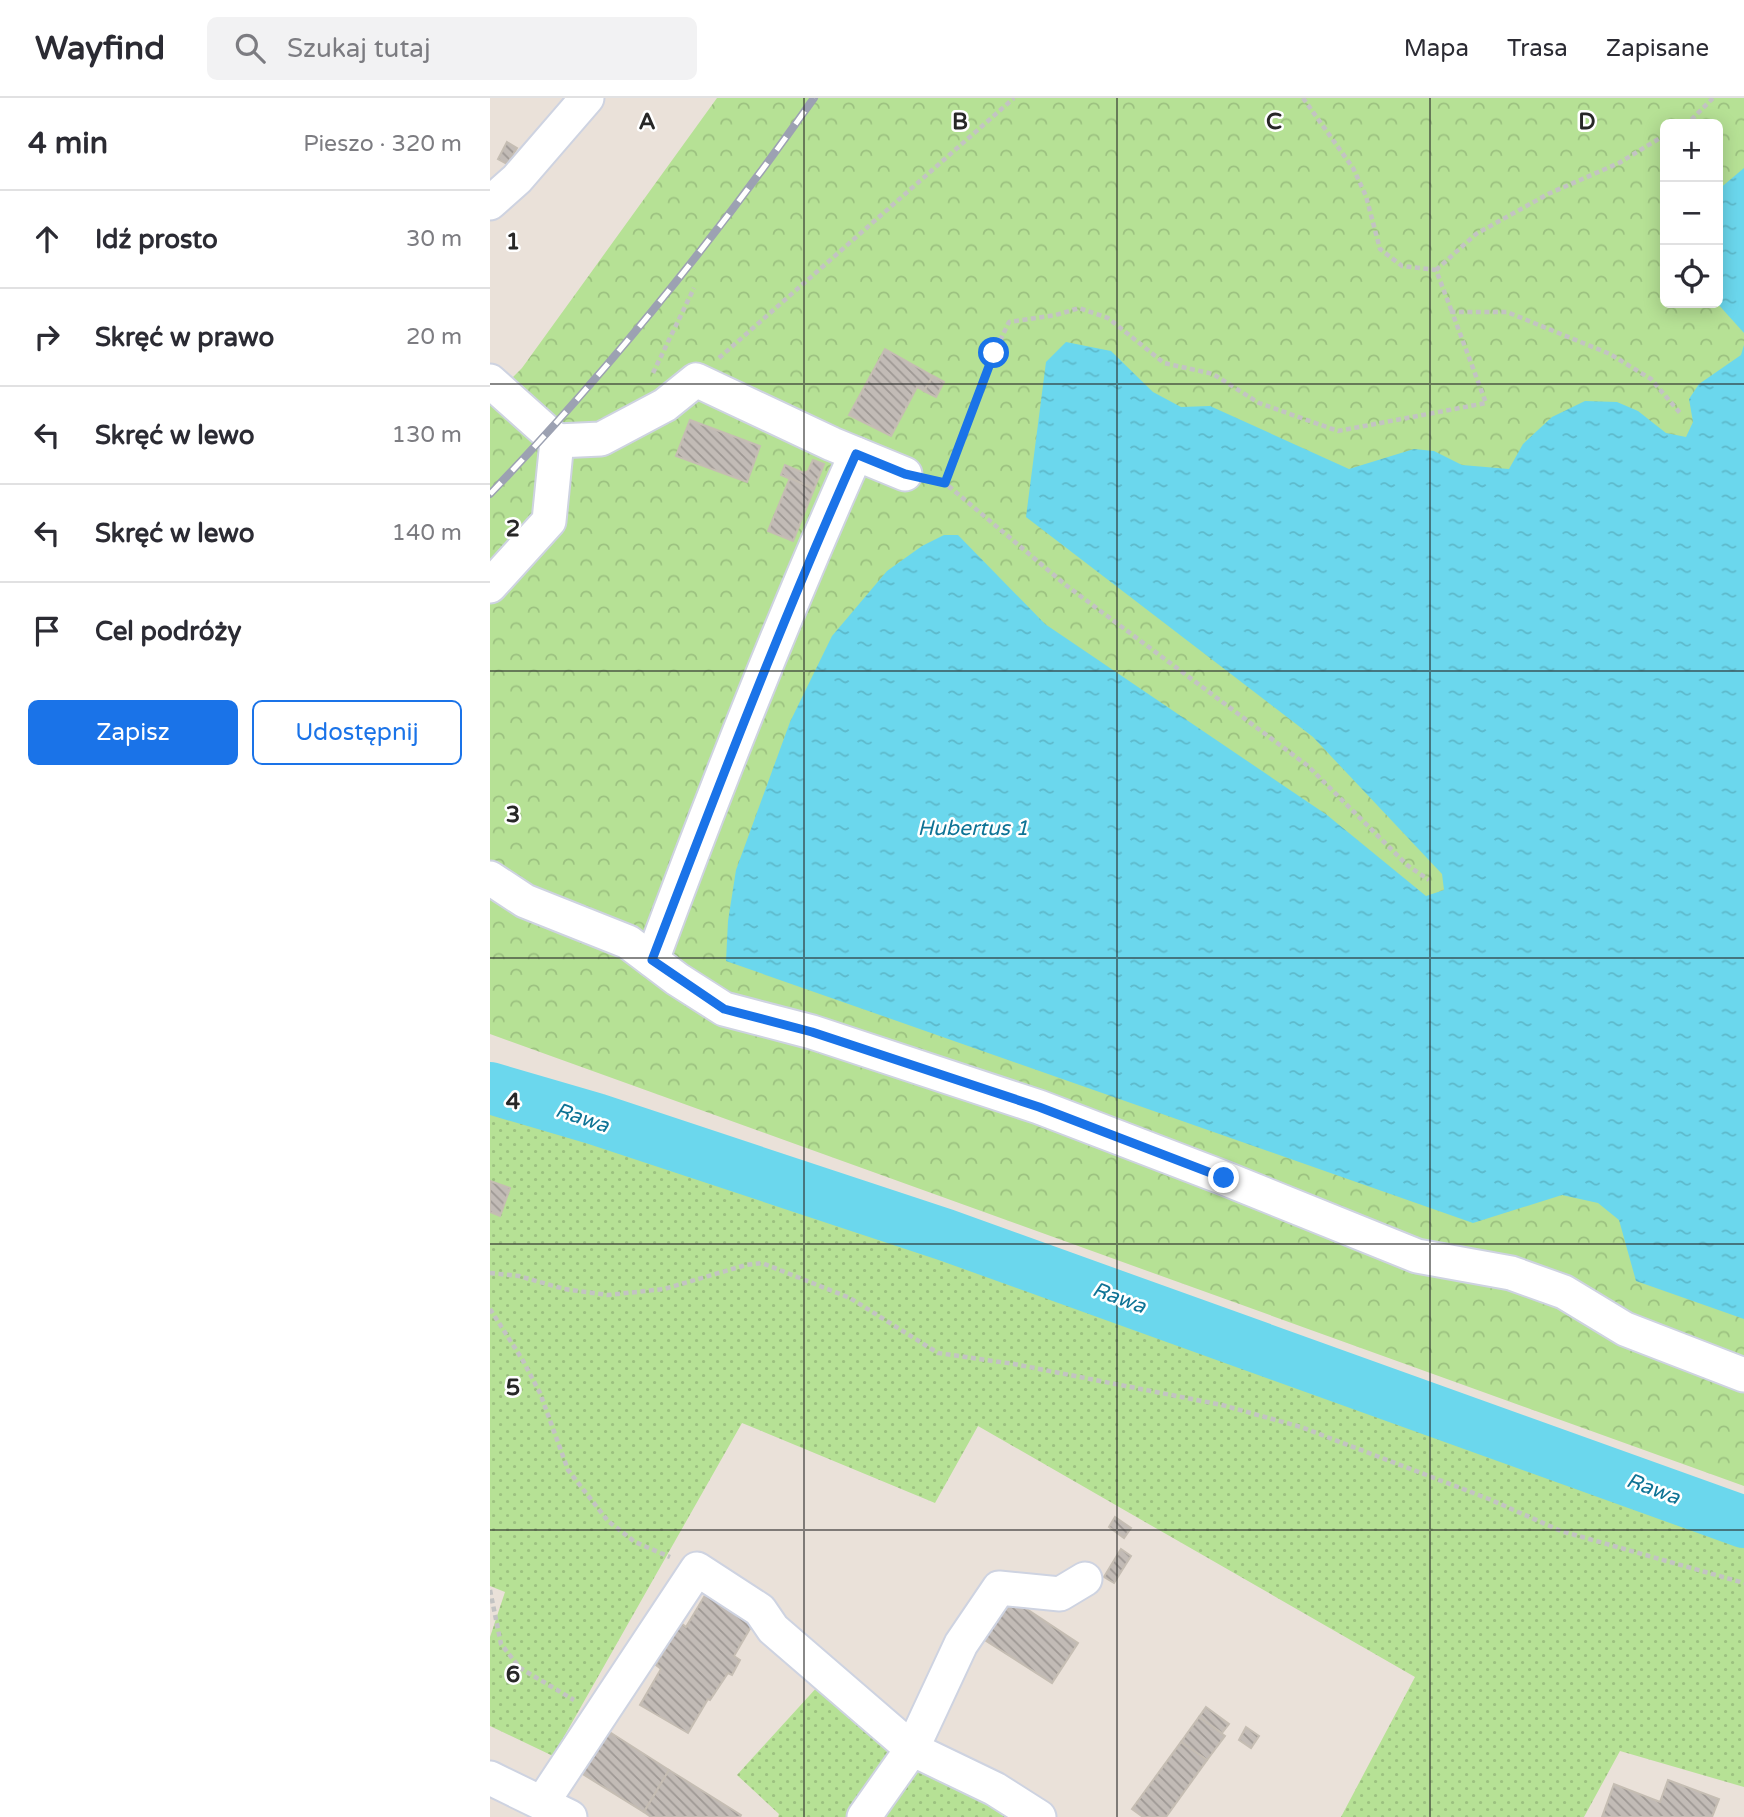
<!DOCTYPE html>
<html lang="pl">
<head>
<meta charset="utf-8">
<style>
	:root { --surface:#fff; --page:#f2f2f3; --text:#2b2b33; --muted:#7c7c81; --line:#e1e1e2; --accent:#1a73e8 }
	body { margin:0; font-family:"Varela Round",sans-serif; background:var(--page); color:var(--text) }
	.controls { position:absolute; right:21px; top:21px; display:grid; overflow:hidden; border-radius:10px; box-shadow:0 4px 18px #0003 }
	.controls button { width:63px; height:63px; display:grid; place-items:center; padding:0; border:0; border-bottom:2px solid var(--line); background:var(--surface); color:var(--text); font:35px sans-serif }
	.stop { position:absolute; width:21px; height:21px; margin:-16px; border:5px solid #1a73e8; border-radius:50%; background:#fff }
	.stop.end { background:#1a73e8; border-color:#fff; box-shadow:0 2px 7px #0008 }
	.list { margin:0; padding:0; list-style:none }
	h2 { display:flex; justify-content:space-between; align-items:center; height:91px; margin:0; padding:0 28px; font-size:30px }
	h2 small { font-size:23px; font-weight:400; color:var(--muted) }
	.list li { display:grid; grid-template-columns:46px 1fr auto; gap:21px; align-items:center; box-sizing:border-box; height:98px; padding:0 28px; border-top:2px solid var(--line) }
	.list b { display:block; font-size:26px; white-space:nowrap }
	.list em { font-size:23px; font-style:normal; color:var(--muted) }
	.actions { display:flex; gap:14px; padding:21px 28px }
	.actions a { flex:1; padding:16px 0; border:2px solid var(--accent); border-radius:10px; text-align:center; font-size:24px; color:var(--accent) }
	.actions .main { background:var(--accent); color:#fff }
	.icon { flex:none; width:38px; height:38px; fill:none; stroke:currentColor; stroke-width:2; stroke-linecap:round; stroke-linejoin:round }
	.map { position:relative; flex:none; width:1254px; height:1719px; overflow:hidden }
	header { display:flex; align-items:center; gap:42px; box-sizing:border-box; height:98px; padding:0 35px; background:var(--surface); border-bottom:2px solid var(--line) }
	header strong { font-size:33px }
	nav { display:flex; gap:38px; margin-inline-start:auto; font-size:24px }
	.search { width:490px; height:63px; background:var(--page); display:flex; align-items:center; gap:18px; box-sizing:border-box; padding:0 24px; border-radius:10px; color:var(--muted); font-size:26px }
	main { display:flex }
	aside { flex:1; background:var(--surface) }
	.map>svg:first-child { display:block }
</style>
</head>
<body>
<header>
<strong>Wayfind</strong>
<div class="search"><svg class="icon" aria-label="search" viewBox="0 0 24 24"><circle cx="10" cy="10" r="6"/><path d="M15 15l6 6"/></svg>Szukaj tutaj</div>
<nav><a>Mapa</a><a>Trasa</a><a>Zapisane</a></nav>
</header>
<main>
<aside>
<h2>4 min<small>Pieszo · 320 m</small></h2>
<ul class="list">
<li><svg class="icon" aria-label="ahead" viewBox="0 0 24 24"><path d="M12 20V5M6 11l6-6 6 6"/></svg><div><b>Idź prosto</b></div><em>30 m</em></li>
<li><svg class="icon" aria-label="right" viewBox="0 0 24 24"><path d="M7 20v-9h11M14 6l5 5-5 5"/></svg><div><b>Skręć w prawo</b></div><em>20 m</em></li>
<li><svg class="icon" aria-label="left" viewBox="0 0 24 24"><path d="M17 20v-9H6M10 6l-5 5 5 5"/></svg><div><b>Skręć w lewo</b></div><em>130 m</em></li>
<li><svg class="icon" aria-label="left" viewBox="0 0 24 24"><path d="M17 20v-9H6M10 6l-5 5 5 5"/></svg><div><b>Skręć w lewo</b></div><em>140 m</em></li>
<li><svg class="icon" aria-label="arrive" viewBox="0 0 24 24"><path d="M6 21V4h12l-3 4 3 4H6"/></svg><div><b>Cel podróży</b></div></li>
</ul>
<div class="actions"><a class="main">Zapisz</a><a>Udostępnij</a></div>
</aside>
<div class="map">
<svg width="1254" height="1719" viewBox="0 0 1254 1719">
	<defs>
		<pattern id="grass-dots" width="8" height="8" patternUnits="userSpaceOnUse" patternTransform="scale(1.75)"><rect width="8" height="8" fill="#b6e195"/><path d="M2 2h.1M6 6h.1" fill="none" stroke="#9cc180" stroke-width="1.8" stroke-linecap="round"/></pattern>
		<pattern id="park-crowns" width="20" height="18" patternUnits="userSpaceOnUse" patternTransform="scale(1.75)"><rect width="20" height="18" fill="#b6e195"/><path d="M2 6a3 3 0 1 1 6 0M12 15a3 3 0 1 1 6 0" fill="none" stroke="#9cc180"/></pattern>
		<pattern id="water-ripples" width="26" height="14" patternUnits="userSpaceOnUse" patternTransform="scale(1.75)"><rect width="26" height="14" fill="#6bd7ed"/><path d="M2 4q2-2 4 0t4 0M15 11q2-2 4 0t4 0" fill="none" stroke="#5db9cb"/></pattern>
		<pattern id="building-back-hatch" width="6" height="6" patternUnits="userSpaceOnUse" patternTransform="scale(1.75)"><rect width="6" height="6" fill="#c2bbb6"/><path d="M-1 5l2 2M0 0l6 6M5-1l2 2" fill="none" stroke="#9e9894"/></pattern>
	</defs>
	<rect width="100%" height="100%" fill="#eae1d9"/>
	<g fill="url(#grass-dots)">
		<path d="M0,1001L259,1082L951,1330L1254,1433V1689L1130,1653L1094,1719H851L925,1579L488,1328L445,1405L252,1325L63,1658L0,1628V1539L15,1494L0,1488Z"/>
		<path d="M329,1587L553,1719H288L289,1716L247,1677Z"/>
	</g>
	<path fill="url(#park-crowns)" fill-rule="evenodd" d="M227,0H1254V1388L0,936V302L32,270ZM1175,26H1228V205H1175Z"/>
	<g fill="url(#water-ripples)">
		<path d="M1254,70V235L1227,205L1228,92Z"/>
		<path d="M576,244L621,253L663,294L691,309L720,308L859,371L924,351L944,353L972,367L1019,371L1033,346L1062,319L1095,303L1127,304L1148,313L1176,335L1196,339L1203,324L1199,301L1209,286L1251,257L1254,247V1221L1146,1183L1129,1122L1108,1105L1072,1097L983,1125L236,863L238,823L246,772L300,624L342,538L397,473L432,448L454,437H468L555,526L837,717L936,798L954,792L952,776L823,639L536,419L556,264Z"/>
	</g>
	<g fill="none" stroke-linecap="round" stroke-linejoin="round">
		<path stroke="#6bd7ed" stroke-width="52" d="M0,990L106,1021L456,1137L1254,1424"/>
	</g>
	<g fill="url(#building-back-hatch)" stroke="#c5bdb3" stroke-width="2">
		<path d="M17,44L27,50L17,66L8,61Z"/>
		<path d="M395,251L443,278L434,293L427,289L401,338L359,317Z"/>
		<path d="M443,278L454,284L446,299L434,293Z"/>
		<path d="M200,322L270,348L257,384L186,358Z"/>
		<path d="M323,362L334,366L324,391L291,377L295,367L314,375L318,373Z"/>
		<path d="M300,380L324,391L303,443L278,433Z"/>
		<path d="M0,1083L20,1090L10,1118L0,1114Z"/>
		<path d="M625,1419L641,1430L634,1440L619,1429Z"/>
		<path d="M631,1451L641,1458L624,1485L614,1479Z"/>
		<path d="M217,1494L265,1522L244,1558L250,1562L242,1577L238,1575L220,1602L218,1601L198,1635L150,1607L171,1571L166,1567L191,1525L196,1529Z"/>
		<path d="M517,1498L588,1545L562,1585L490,1539Z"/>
		<path d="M716,1609L739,1626L732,1635L709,1619Z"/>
		<path d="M709,1619L735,1638L717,1662L691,1644Z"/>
		<path d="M756,1629L769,1638L761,1650L749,1642Z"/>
		<path d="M118,1633L179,1672L154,1714L91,1675Z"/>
		<path d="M691,1644L717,1662L676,1719H653L642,1711Z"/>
		<path d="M179,1672L251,1717L250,1719H161L154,1714Z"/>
		<path d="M1178,1682L1229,1701L1222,1719H1112L1124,1686L1170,1704Z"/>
	</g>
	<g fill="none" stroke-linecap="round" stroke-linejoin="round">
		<defs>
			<g id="minor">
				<path d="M0,105L27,81L97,0"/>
				<path d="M0,283L67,343L59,423L0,488"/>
				<path d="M67,343L111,341L175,307L206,282L342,346L415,376"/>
				<path d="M0,780L35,803L138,844L187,881L234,911L322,934L549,1009L734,1080L927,1158L1021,1175L1074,1194L1135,1231L1254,1277"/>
				<path d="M162,862C225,692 292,522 366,356"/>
				<path d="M0,1680L80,1719"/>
				<path d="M52,1705L207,1471L270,1512L283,1531L422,1651L471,1546L509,1490L570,1496L595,1481"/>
				<path d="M374,1719L422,1651L505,1691L549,1719"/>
			</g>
		</defs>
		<use href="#minor" stroke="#ced3e1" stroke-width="37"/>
		<g stroke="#c3c3c3" stroke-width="4.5" stroke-dasharray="5 3.5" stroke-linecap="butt">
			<path d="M813,0L863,70L876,98L890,151L912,168L946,172L962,214"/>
			<path d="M1194,26L1202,21L1223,0"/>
			<path d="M946,172L986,136L1058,96L1129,65L1175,37"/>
			<path d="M229,260L524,0"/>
			<path d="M163,275L204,190"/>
			<path d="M443,382L455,385L577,488L818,668L917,767L939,782"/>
			<path d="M455,385L504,255L519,224L566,217L589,210L618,220L674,265L723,276L769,305L848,333L996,305L962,214H1017L1120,256L1161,281L1190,315"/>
			<path d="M0,1175L29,1178L74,1191L118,1197L174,1191L256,1167L272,1165L360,1200L448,1255L524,1266L732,1307L811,1329L999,1401L1071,1433L1254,1485"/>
			<path d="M0,1211L32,1261L50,1295L78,1372L118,1423L145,1444L180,1459"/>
			<path d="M0,1492L11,1546L30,1570L84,1602"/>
		</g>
		<use href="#minor" stroke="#fff" stroke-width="33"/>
		<defs>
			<path id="rail" d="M0,396C118,273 226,139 324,0"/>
		</defs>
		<use href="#rail" stroke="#9ca1b2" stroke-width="8"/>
		<use href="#rail" stroke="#fff" stroke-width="5" stroke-dasharray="16" stroke-linecap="butt"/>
	</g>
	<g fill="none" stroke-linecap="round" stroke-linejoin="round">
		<path stroke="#1a73e8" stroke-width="9" d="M504,255L455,385L415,376L366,356C292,522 227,692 162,862L234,911L322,934L549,1009L734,1080"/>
	</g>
	<path fill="none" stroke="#272727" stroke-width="2" stroke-opacity="0.55" d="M314,0V1719M627,0V1719M940,0V1719M0,286H1254M0,573H1254M0,860H1254M0,1146H1254M0,1432H1254"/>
	<g text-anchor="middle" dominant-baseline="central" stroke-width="5" stroke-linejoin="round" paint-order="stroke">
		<g font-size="21" font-style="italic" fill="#0e7395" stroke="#fff">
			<text x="483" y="730">Hubertus 1</text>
			<text transform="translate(92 1020) rotate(18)">Rawa</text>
			<text transform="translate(629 1200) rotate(20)">Rawa</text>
			<text transform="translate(1163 1391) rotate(20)">Rawa</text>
		</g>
	</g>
	<g font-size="23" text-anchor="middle" font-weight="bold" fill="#272727" stroke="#fff" stroke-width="5" stroke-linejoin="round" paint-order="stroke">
		<text x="157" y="31">A</text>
		<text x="470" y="31">B</text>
		<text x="784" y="31">C</text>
		<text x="1097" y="31">D</text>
		<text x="23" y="151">1</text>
		<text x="23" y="438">2</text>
		<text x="23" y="724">3</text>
		<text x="23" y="1011">4</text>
		<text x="23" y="1297">5</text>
		<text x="23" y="1584">6</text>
	</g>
</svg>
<div class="controls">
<button>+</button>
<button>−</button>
<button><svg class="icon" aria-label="locate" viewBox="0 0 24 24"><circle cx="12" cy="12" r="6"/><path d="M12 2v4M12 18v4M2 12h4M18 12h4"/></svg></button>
</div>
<div class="stop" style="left:504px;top:255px"></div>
<div class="stop end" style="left:734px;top:1080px"></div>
</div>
</main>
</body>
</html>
